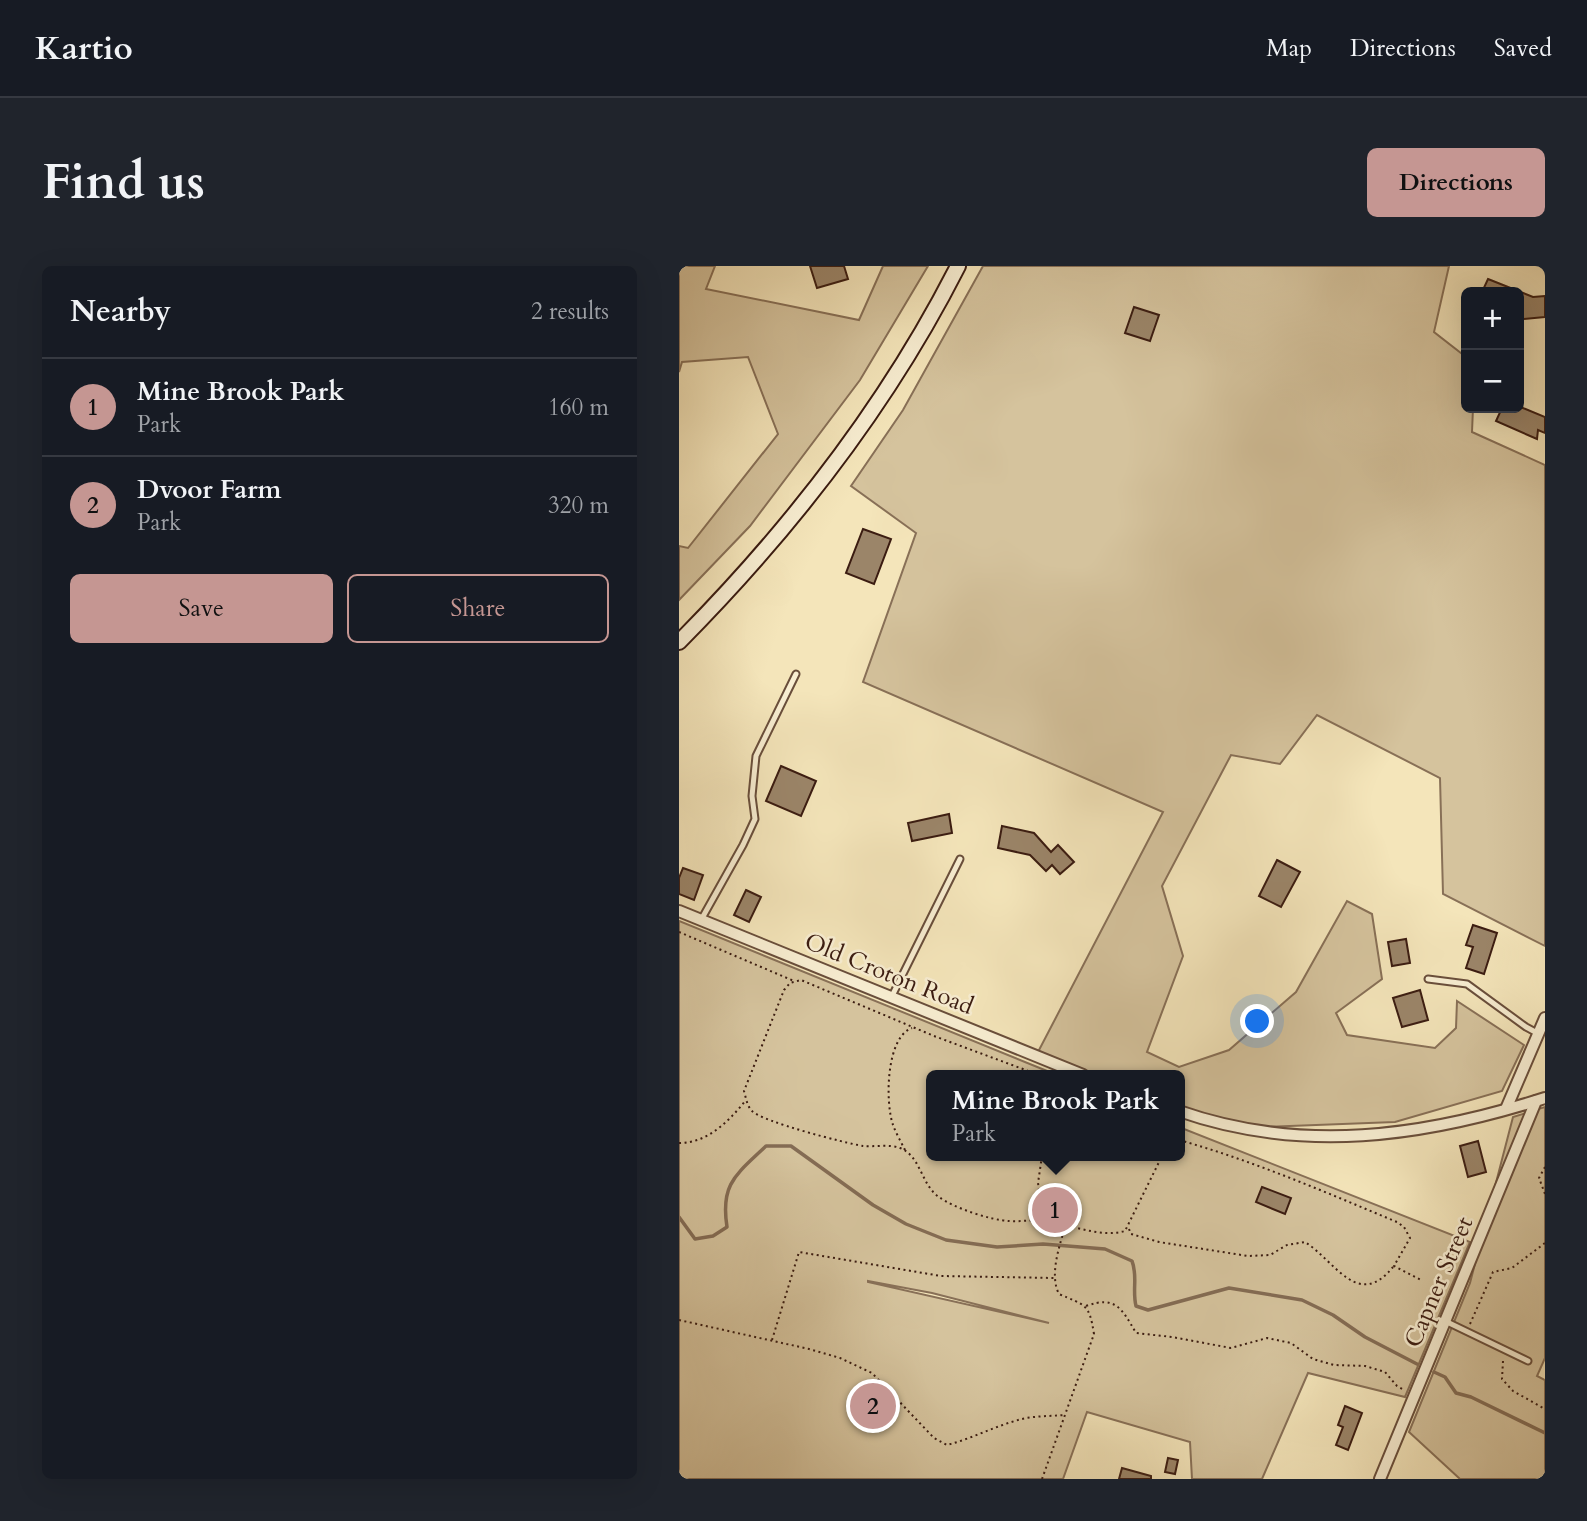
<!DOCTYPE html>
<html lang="en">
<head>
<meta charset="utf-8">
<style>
	:root { --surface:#171b24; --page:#20242c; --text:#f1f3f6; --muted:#9ea1a6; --line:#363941; --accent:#c59692 }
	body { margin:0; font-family:Cardo,serif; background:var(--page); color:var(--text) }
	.controls { position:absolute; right:21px; top:21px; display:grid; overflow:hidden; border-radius:10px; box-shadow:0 7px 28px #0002 }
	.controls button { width:63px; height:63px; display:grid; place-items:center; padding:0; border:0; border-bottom:2px solid var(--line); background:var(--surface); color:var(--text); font:35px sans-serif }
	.you { position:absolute; left:579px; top:756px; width:24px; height:24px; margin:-18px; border:5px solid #fff; border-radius:50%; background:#1a73e8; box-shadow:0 0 0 10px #1a73e833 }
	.badge { display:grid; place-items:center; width:46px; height:46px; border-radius:50%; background:var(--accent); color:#111; font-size:23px; font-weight:700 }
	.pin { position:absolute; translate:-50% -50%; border:4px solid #fff; box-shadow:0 2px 7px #0006 }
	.popup { position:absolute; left:247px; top:804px; width:259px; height:91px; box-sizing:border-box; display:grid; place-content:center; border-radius:10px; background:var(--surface); filter:drop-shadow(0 2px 5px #0005); font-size:23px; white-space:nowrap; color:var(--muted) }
	.popup b { font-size:26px; color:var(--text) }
	.popup::after { content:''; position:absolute; left:50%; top:100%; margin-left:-14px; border:14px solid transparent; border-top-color:var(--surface) }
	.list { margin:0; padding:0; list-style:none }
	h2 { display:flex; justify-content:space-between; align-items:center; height:91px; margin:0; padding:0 28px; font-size:30px }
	h2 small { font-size:23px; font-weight:400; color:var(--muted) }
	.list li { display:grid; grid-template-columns:46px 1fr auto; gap:21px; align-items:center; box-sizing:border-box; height:98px; padding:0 28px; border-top:2px solid var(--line) }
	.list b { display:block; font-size:26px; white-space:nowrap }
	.list p { margin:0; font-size:23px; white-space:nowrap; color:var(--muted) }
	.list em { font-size:23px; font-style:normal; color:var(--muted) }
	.actions { display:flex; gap:14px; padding:21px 28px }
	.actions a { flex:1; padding:16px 0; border:2px solid var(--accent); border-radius:10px; text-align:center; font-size:24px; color:var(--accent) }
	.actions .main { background:var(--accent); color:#111 }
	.map { position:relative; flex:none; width:866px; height:1213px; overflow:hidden; border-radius:10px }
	header { display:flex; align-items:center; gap:42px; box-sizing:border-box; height:98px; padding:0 35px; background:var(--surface); border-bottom:2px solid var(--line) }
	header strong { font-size:33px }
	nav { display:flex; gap:38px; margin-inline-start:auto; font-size:24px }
	.intro { display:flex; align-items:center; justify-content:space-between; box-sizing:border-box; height:168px; padding:0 42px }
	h1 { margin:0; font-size:49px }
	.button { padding:18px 32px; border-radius:10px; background:var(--accent); color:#111; font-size:24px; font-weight:700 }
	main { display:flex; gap:42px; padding:0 42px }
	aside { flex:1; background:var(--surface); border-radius:10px; box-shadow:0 7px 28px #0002 }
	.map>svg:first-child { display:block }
</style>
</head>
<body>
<header>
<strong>Kartio</strong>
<nav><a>Map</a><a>Directions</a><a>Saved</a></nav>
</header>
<div class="intro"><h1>Find us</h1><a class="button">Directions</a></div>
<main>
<aside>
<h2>Nearby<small>2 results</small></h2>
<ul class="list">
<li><span class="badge">1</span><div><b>Mine Brook Park</b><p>Park</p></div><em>160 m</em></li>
<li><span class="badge">2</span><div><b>Dvoor Farm</b><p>Park</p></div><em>320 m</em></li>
</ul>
<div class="actions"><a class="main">Save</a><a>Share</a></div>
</aside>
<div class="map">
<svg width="866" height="1213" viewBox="0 0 866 1213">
	<rect width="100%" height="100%" fill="#f4e5ba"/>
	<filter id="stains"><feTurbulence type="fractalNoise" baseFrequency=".00286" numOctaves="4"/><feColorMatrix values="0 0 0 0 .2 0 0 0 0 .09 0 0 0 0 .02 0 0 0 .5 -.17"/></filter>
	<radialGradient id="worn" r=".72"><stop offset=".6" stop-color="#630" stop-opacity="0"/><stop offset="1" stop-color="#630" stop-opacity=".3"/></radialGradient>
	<g fill="#d5c39d" stroke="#887057" stroke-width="2" fill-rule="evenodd">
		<path d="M0,0H36L27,23L180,54L204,0H249L181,114L71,260L0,334V280L9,282L99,168L69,91L3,96L0,106Z"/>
		<path d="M304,0H770L755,66L787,91V142H794L793,166L866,199V680L764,628L761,512L638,449L601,498L552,489L483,620L504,690L468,786L500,801L550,784L617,726L668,635L693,648L703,713L657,747L668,769L756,782L777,762L778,735L845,779L823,825L716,856L558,862L500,841V809H416L359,786L484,546L184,416L237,267L172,220L224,144Z"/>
		<path d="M0,655L378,809H252V890H500V861L791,976L726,1131L629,1107L583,1213H513L511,1176L408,1146L384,1213H0ZM189,1015L253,1027L370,1057L189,1016Z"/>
		<path d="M866,841V1092L858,1110L866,1114V1213H781L730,1166L791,1017L834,851Z"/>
	</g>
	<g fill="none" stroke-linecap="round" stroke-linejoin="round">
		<g stroke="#846c54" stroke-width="3.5">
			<path d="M0,951L16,973L34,970L48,961C41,917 58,908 87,880H112L194,939L227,958L267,974L318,981L364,978L426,983L453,995C459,1010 453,1024 457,1040L469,1044L550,1022L623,1034L654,1049L686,1071L738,1098"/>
			<path d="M755,1106L766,1111L777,1127L792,1131L866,1167"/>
		</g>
	</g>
	<g fill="#9b8569" stroke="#3b1c11" stroke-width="2">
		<path d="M131,0H165L169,13L138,22Z"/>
		<path d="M809,13L854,31L866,30V51L845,53L840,51V26H803Z"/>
		<path d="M455,41L480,49L471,75L446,67Z"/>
		<path d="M823,142H844L866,151V167L859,164L858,173L817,155Z"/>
		<path d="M184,263L212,273L195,318L167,307Z"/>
		<path d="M102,500L137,515L122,550L87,535Z"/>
		<path d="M270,548L273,567L233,575L229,557Z"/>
		<path d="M323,560L355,567L372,586L379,579L395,596L381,608L373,599L367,605L351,589L319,582Z"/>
		<path d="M598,594L621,606L602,641L580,630Z"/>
		<path d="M4,602L24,609L15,634L0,628V612Z"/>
		<path d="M67,624L82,631L70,656L55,649Z"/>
		<path d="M794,659L818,667L805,708L787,702L794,681L787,679Z"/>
		<path d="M727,673L731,697L713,700L709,676Z"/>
		<path d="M741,724L749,754L723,761L714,732Z"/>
		<path d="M799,875L807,906L789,911L781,880Z"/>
		<path d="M583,921L612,932L606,948L577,936Z"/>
		<path d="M666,1140L683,1147L669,1184L657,1179L664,1161L659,1159Z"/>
		<path d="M489,1192L499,1194L496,1208L486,1206Z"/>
		<path d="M443,1202L472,1210V1213H440Z"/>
	</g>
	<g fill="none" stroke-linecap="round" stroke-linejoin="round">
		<defs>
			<g id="service">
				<path d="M22,654L64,579L76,553L73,530L77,490L117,408"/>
				<path d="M749,713L788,718L847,761L860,768"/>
				<path d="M212,732L281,593"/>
				<path d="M766,1055L849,1095"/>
			</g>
			<g id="minor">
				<path d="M0,645L404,809"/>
				<path d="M827,843L866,752"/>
				<path d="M500,845C623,888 744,871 866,832"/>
				<path d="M701,1213L857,835"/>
			</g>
			<path id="secondary" d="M0,376C110,265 208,140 279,0"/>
		</defs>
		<use href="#service" stroke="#694e3b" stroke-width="9"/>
		<use href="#minor" stroke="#694e3b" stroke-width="14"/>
		<use href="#secondary" stroke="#3b1c11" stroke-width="18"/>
		<g stroke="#3b1c11" stroke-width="2" stroke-dasharray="2 3.5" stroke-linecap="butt">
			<path d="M0,666L115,715"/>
			<path d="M360,809L255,770L122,714L111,717L105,724L65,825C67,832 68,840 73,845C84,856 166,877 184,880C195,881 211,878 221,882C242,890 242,919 260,931C275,942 311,954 330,955C343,956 355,953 368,955C392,959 422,972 446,965L483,890"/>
			<path d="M500,874C575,895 646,926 718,956L725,961L731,972L715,1000L742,1014"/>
			<path d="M0,877C29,877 50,855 67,834"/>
			<path d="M226,884C222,876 217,867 214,859C206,836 207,771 233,762"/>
			<path d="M363,890L359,917L364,953"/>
			<path d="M436,891L437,890"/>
			<path d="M866,901L860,912L866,928"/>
			<path d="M450,963L452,968L480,976L569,990L591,989L608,979L626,976C657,996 679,1044 714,1001"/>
			<path d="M407,1040C437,1029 443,1043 457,1067L493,1071L552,1082L588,1072L612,1077L634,1093L655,1099L686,1100L706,1106L718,1120L725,1124"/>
			<path d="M0,1054L130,1083L161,1092L193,1107L255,1172L268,1179C295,1172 320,1158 347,1152C360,1150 373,1150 386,1149"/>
			<path d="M791,1058L814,1006L833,1002L866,977"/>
			<path d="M93,1074L120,986L262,1010L375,1012"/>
			<path d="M824,1095L823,1113L834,1125L866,1143"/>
			<path d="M363,1213L415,1068C410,1037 407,1040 380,1028C369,1007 383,973 389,951"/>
		</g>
		<use href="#service" stroke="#f8eed2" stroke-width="5"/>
		<use href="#minor" stroke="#f8eed2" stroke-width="10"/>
		<use href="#secondary" stroke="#f8eed2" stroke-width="14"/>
	</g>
	<g text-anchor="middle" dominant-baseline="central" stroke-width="5" stroke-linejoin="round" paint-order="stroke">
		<g font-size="24" fill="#3b1c11" stroke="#f8eed2">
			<text transform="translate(210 708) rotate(22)">Old Croton Road</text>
			<text transform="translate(760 1016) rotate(-67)">Capner Street</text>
		</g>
	</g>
	<rect width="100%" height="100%" filter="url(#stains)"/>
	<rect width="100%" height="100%" fill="url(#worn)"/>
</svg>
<div class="controls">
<button>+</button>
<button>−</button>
</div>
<div class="you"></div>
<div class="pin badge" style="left:376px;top:944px">1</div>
<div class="popup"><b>Mine Brook Park</b>Park</div>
<div class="pin badge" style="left:194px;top:1140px">2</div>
</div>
</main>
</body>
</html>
